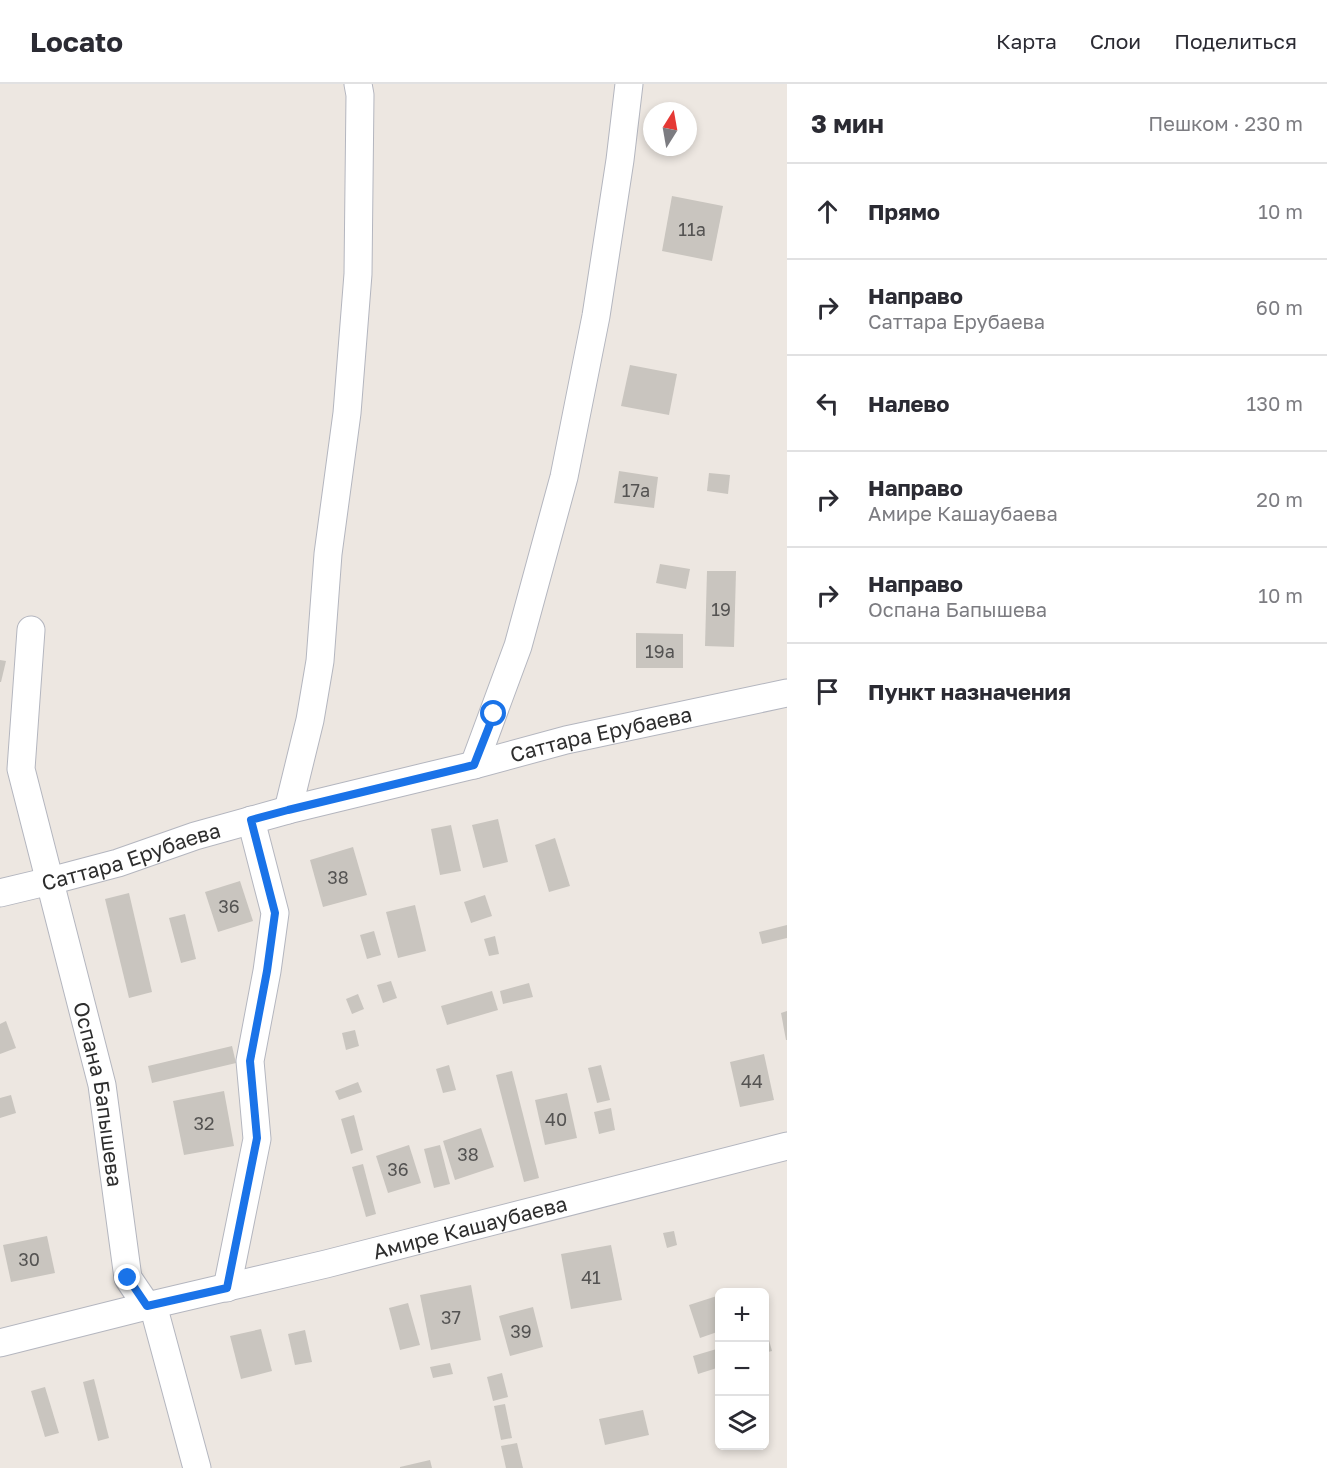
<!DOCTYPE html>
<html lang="ru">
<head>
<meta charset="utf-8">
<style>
	:root { --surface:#fff; --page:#f7f7f7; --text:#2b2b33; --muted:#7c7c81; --line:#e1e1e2 }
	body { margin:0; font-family:"Golos Text",sans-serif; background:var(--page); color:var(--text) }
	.controls { position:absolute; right:18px; bottom:18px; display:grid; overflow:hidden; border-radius:9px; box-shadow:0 3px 9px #0003 }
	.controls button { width:54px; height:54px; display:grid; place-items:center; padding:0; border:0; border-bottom:2px solid var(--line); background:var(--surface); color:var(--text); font:30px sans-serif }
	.compass { position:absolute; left:643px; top:18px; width:54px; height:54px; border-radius:50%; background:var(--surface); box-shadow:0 3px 9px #0003; rotate:11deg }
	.stop { position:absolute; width:18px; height:18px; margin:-14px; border:4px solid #1a73e8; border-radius:50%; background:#fff }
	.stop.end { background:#1a73e8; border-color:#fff; box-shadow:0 2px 6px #0008 }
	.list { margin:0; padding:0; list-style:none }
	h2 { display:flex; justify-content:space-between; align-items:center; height:78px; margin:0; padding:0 24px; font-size:26px }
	h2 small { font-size:20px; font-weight:400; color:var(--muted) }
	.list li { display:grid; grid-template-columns:39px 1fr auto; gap:18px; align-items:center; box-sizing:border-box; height:96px; padding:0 24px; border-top:2px solid var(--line) }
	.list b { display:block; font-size:22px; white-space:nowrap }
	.list p { margin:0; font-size:20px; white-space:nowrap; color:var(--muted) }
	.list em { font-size:20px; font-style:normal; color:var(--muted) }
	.icon { flex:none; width:33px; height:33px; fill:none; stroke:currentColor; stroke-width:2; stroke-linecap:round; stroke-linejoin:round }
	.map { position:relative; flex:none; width:787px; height:1384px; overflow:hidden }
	header { display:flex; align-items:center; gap:36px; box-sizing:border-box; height:84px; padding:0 30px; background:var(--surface); border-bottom:2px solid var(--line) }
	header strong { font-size:28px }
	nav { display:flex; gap:33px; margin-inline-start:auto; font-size:21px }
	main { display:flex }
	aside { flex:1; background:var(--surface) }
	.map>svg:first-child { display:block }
</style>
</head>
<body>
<header>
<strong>Locato</strong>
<nav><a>Карта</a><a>Слои</a><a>Поделиться</a></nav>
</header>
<main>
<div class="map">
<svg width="787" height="1384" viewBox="0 0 787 1384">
	<rect width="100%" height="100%" fill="#ede7e1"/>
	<g fill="#c9c5bf">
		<path d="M672,112L723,122L712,177L662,167Z"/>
		<path d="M630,281L677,290L669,331L621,322Z"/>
		<path d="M619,387L658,393L654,424L614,419Z"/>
		<path d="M709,389L730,391L728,410L707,407Z"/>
		<path d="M660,480L690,485L686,505L656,499Z"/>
		<path d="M707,487H736L734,563L705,562Z"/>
		<path d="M636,549L683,550V584H636Z"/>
		<path d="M0,576L6,577L1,598H0Z"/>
		<path d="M498,735L508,778L483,784L472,741Z"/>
		<path d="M451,741L461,787L440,791L431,745Z"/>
		<path d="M555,754L570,802L549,808L535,761Z"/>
		<path d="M353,763L367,811L323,823L310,776Z"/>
		<path d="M240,797L253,837L218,848L205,808Z"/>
		<path d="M129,809L152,908L129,914L105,815Z"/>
		<path d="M485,811L492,832L471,839L464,818Z"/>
		<path d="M415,821L426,867L398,874L386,828Z"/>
		<path d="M185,830L196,875L181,879L169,834Z"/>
		<path d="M787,841V854L762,860L759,848Z"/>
		<path d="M374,847L381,871L367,875L360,851Z"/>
		<path d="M495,852L499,870L489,872L484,855Z"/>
		<path d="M391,897L397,914L383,919L377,901Z"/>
		<path d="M529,899L533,913L503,920L500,907Z"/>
		<path d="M492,907L498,926L447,941L441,922Z"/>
		<path d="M358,910L364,925L352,930L346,915Z"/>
		<path d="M787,927V956H786L781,929Z"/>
		<path d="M6,937L16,964L0,970V940Z"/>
		<path d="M355,946L359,962L346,966L342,949Z"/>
		<path d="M232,962L236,979L152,999L148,982Z"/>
		<path d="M764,970L774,1016L740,1023L730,978Z"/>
		<path d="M449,981L456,1006L443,1009L436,985Z"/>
		<path d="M601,981L610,1016L597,1019L588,984Z"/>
		<path d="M512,987L539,1094L524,1098L496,991Z"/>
		<path d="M358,998L362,1008L339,1016L335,1007Z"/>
		<path d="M224,1007L234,1062L184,1071L173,1017Z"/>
		<path d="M567,1009L577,1054L545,1061L535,1016Z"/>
		<path d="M11,1011L16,1029L0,1034V1014Z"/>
		<path d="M611,1024L615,1046L599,1050L594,1028Z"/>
		<path d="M354,1031L363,1066L351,1070L341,1035Z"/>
		<path d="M481,1044L494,1083L455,1096L443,1057Z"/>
		<path d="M409,1061L421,1099L388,1109L376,1072Z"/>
		<path d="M440,1061L450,1100L434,1104L424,1065Z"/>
		<path d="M363,1080L376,1130L366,1133L352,1083Z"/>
		<path d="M674,1147L677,1161L667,1164L663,1149Z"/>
		<path d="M47,1152L55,1189L11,1198L3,1161Z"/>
		<path d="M611,1161L622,1216L571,1225L561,1170Z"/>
		<path d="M471,1201L481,1256L431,1266L420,1211Z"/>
		<path d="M720,1211V1247L700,1254L689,1221Z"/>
		<path d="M408,1219L420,1261L400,1266L389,1224Z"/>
		<path d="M533,1223L543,1263L510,1272L499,1232Z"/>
		<path d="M261,1245L272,1287L241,1295L230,1252Z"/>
		<path d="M305,1246L312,1278L295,1281L288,1250Z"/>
		<path d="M767,1249L772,1267L764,1269V1250Z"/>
		<path d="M720,1264V1283L698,1290L693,1272Z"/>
		<path d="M450,1279L453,1290L433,1294L430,1283Z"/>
		<path d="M502,1289L508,1313L493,1317L487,1293Z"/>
		<path d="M94,1295L109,1354L98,1357L83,1298Z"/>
		<path d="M45,1303L59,1349L45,1353L31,1307Z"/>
		<path d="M505,1320L512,1354L501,1356L494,1322Z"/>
		<path d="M643,1326L649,1351L605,1361L599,1335Z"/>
		<path d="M517,1359L523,1384H506L501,1362Z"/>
		<path d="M430,1376L432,1384H400V1383Z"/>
	</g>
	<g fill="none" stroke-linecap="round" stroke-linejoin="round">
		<defs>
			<g id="minor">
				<path id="s1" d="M31,546L21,685L102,1001L128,1194L147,1222"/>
				<path d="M474,681L518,562L564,393L596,232L620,76L629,0"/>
				<path d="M288,726L310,636L320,577L328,470L347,329L358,190L360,11L358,0"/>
				<path id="s2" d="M0,809L50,797L118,779L195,752L288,726L474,681L566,656L787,609"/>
				<path d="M227,1204L257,1055L250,977L267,887L275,829L251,736"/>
				<path d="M153,1221L197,1384"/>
				<path id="s3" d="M0,1259L147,1222L326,1180L787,1062"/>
			</g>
		</defs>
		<use href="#minor" stroke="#b4b6bf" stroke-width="29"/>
		<use href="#minor" stroke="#fff" stroke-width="27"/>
	</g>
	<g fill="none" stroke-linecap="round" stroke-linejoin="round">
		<path stroke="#1a73e8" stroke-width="8" d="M128,1194L147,1222L227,1204L257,1054L250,977L267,887L275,829L251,736L288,726L474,681L494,630"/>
	</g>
	<g text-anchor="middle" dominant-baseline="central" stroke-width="6" stroke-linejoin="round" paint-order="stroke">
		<g font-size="18" fill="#545352">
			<text x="692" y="145">11а</text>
			<text x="636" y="406">17а</text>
			<text x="721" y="525">19</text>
			<text x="660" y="567">19а</text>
			<text x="338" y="793">38</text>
			<text x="229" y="822">36</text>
			<text x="752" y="997">44</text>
			<text x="556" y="1035">40</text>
			<text x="204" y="1039">32</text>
			<text x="468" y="1070">38</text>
			<text x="398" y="1085">36</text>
			<text x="29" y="1175">30</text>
			<text x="591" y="1193">41</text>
			<text x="451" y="1233">37</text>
			<text x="521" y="1247">39</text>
		</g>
		<g font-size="21" fill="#2d2d2d" stroke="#fff">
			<text stroke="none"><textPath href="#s2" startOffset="622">Саттара Ерубаева</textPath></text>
			<text stroke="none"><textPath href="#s2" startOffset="136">Саттара Ерубаева</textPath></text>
			<text stroke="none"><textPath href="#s1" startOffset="474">Оспана Бапышева</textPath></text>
			<text stroke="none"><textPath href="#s3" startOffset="484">Амире Кашаубаева</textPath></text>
		</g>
	</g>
</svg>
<div class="controls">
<button>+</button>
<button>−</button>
<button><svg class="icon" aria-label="layers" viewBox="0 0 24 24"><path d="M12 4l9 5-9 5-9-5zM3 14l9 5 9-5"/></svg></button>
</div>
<svg class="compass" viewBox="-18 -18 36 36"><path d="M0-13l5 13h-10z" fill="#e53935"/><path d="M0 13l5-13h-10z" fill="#7c7c81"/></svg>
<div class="stop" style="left:494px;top:630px"></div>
<div class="stop end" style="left:128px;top:1194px"></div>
</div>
<aside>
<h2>3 мин<small>Пешком · 230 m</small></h2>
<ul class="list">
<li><svg class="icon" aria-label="ahead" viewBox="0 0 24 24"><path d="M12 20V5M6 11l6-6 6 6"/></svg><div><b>Прямо</b></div><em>10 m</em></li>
<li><svg class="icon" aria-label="right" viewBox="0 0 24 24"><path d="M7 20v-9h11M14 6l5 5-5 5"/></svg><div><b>Направо</b><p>Саттара Ерубаева</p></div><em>60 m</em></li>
<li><svg class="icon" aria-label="left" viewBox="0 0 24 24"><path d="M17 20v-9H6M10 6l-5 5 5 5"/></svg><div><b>Налево</b></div><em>130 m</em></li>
<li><svg class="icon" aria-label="right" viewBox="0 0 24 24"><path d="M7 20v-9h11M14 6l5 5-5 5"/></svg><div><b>Направо</b><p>Амире Кашаубаева</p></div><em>20 m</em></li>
<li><svg class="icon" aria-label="right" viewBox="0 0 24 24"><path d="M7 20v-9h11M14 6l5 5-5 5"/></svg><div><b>Направо</b><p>Оспана Бапышева</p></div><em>10 m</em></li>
<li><svg class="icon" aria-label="arrive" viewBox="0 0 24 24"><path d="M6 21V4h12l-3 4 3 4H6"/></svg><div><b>Пункт назначения</b></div></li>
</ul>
</aside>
</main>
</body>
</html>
